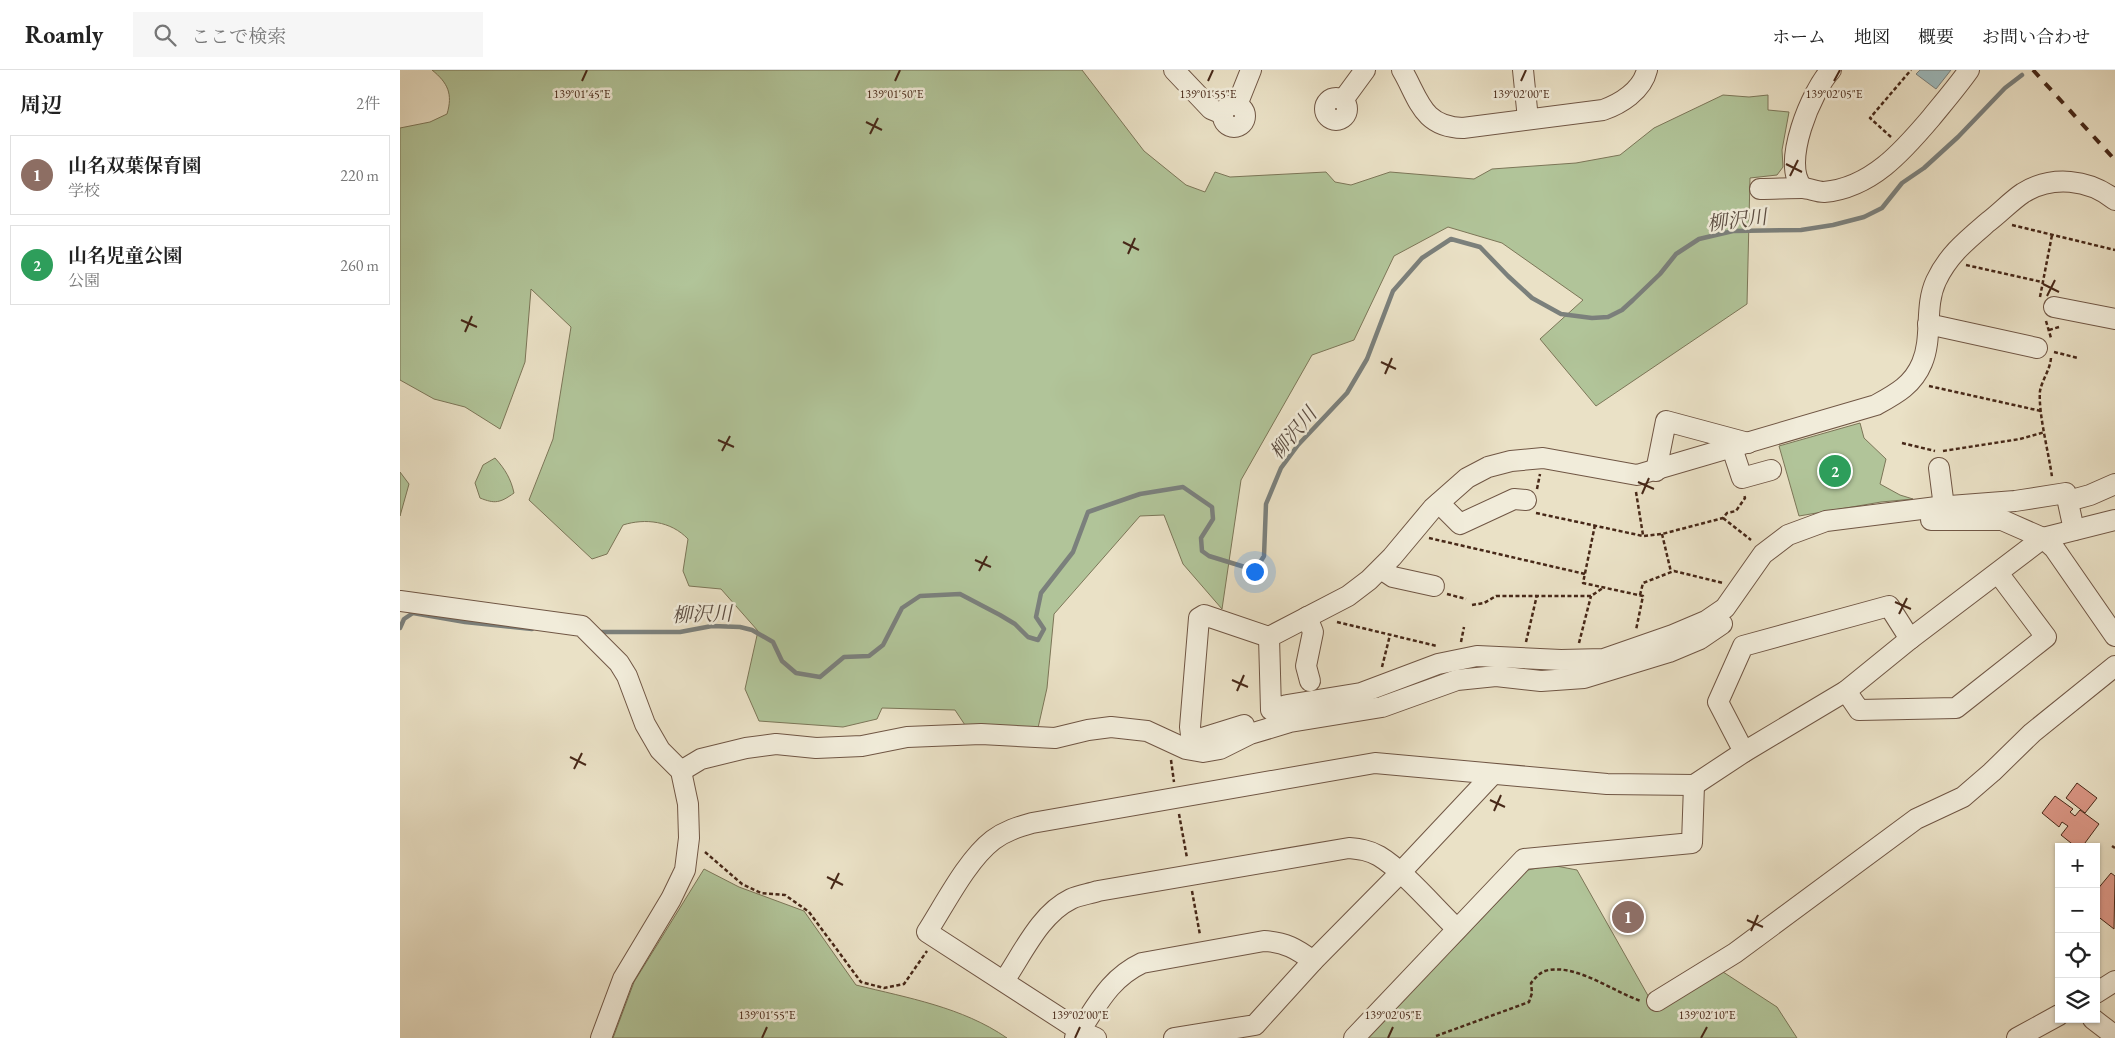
<!DOCTYPE html>
<html lang="ja">
<head>
<meta charset="utf-8">
<style>
	:root { --surface:#fff; --page:#f6f6f6; --text:#222; --muted:#767676; --line:#e0e0e0; --accent:#8f2418 }
	body { margin:0; font-family:"EB Garamond","Noto Serif JP",serif; background:var(--page); color:var(--text) }
	.controls { position:absolute; right:15px; bottom:15px; display:grid; overflow:hidden; border-radius:0px; box-shadow:0 1px 4px #0004 }
	.controls button { width:45px; height:45px; display:grid; place-items:center; padding:0; border:0; border-bottom:1px solid var(--line); background:var(--surface); color:var(--text); font:25px sans-serif }
	.you { position:absolute; left:854px; top:501px; width:18px; height:18px; margin:-12px; border:4px solid #fff; border-radius:50%; background:#1a73e8; box-shadow:0 0 0 8px #1a73e833 }
	.badge { display:grid; place-items:center; width:32px; height:32px; border-radius:50%; background:var(--accent); color:#fff; font-size:16px; font-weight:700 }
	.pin { position:absolute; translate:-50% -50%; border:2px solid #fff; box-shadow:0 1px 5px #0006 }
	.list { margin:0; padding:0; list-style:none }
	h2 { display:flex; justify-content:space-between; align-items:center; height:65px; margin:0; padding:0 20px; font-size:21px }
	h2 small { font-size:16px; font-weight:400; color:var(--muted) }
	.list li { display:grid; grid-template-columns:32px 1fr auto; gap:15px; align-items:center; box-sizing:border-box; height:80px; margin:0 10px 10px; padding:0 10px; border:1px solid var(--line); border-radius:0px }
	.list b { display:block; font-size:19px; white-space:nowrap }
	.list p { margin:0; font-size:16px; white-space:nowrap; color:var(--muted) }
	.list em { font-size:16px; font-style:normal; color:var(--muted) }
	.icon { flex:none; width:28px; height:28px; fill:none; stroke:currentColor; stroke-width:2; stroke-linecap:round; stroke-linejoin:round }
	.map { position:relative; flex:none; width:1715px; height:968px; overflow:hidden }
	header { display:flex; align-items:center; gap:30px; box-sizing:border-box; height:70px; padding:0 25px; background:var(--surface); border-bottom:1px solid var(--line) }
	header strong { font-size:24px }
	nav { display:flex; gap:28px; margin-inline-start:auto; font-size:18px }
	.search { width:350px; height:45px; background:var(--page); display:flex; align-items:center; gap:12px; box-sizing:border-box; padding:0 18px; border-radius:0px; color:var(--muted); font-size:19px }
	main { display:flex }
	aside { flex:1; background:var(--surface) }
	.map>svg:first-child { display:block }
</style>
</head>
<body>
<header>
<strong>Roamly</strong>
<div class="search"><svg class="icon" aria-label="search" viewBox="0 0 24 24"><circle cx="10" cy="10" r="6"/><path d="M15 15l6 6"/></svg>ここで検索</div>
<nav><a>ホーム</a><a>地図</a><a>概要</a><a>お問い合わせ</a></nav>
</header>
<main>
<aside>
<h2>周辺<small>2件</small></h2>
<ul class="list">
<li><span class="badge" style="background:#8d6e63">1</span><div><b>山名双葉保育園</b><p>学校</p></div><em>220 m</em></li>
<li><span class="badge" style="background:#2e9e5b">2</span><div><b>山名児童公園</b><p>公園</p></div><em>260 m</em></li>
</ul>
</aside>
<div class="map">
<svg width="1715" height="968" viewBox="0 0 1715 968">
	<rect width="100%" height="100%" fill="#eae1c6"/>
	<filter id="stains"><feTurbulence type="fractalNoise" baseFrequency=".004" numOctaves="4"/><feColorMatrix values="0 0 0 0 .2 0 0 0 0 .09 0 0 0 0 .02 0 0 0 .5 -.17"/></filter>
	<radialGradient id="worn" r=".72"><stop offset=".6" stop-color="#630" stop-opacity="0"/><stop offset="1" stop-color="#630" stop-opacity=".3"/></radialGradient>
	<g fill="#b1c499" stroke="#7c7658">
		<path d="M32,0H682L744,81L786,115L805,122L815,102L830,107L926,102L935,112L951,115L990,102L1074,109L1092,99L1176,93L1220,85L1254,58L1323,25L1349,27L1368,25V40L1389,42L1382,80L1383,97L1377,105L1350,108L1347,234L1196,336L1140,269L1183,230L1102,173L1048,157L994,186L954,270L912,285L841,410L822,539L783,494L764,445L740,446L654,544L647,618L638,658H567L555,640L482,638L477,649L443,657L359,651L345,619L358,561L321,519L289,516L283,501L288,469C271,451 245,448 223,455L207,484L192,489L129,430L153,369L171,257L131,219L125,292L100,359L65,337L34,329L0,310V58L30,52L47,44C53,24 48,13 32,0Z"/>
		<path d="M1460,353L1464,368L1486,389L1480,414L1500,425L1513,429L1481,432L1399,446L1379,376Z"/>
		<path d="M95,388C105,399 111,409 114,423C100,433 95,434 80,428L75,413L83,395Z"/>
		<path d="M0,402L9,414L0,446Z"/>
		<path d="M1151,795L1177,800L1255,938L1320,900L1377,937L1397,968H961L1018,909L1055,877L1128,800Z"/>
		<path d="M304,799L339,817L404,841L456,915C508,928 562,937 607,968H213L234,912Z"/>
	</g>
	<path fill="#9dbbbf" stroke="#7b807c" d="M1520,0H1551L1536,19L1516,4Z"/>
	<g fill="none" stroke-linecap="round" stroke-linejoin="round">
		<g stroke="#7b807c" stroke-width="4.5">
			<path d="M0,558L4,549L13,543L65,552L132,559"/>
			<path d="M197,562H280L312,556L340,557L352,560L373,572L382,591L396,603L420,607L444,587L469,586L483,575L502,538L520,526L560,524L600,545L615,554L628,567L638,570L644,559L636,547L641,523L673,482L688,442L740,424L783,417L812,437L813,449L801,468L802,481L809,486L848,498L859,494L864,486L866,434L881,398L898,375L947,323L967,289L993,221L1022,188L1051,169L1080,177L1108,206L1132,228L1161,244L1192,248L1208,247L1222,240L1233,230L1260,204L1276,184L1299,169L1333,161L1401,160L1433,155L1464,147L1482,138L1502,113L1524,98L1558,67L1605,18L1622,5"/>
		</g>
	</g>
	<g fill="#db9685" stroke="#472818">
		<path d="M1677,713L1697,728L1685,743L1666,728Z"/>
		<path d="M1655,726L1673,739L1670,742L1675,746L1680,740L1699,754L1682,777H1676L1661,765L1668,756L1662,752L1659,757L1642,743Z"/>
		<path d="M1711,803L1715,806L1714,859L1696,845V821Z"/>
	</g>
	<g fill="none" stroke-linecap="round" stroke-linejoin="round">
		<defs>
			<g id="minor">
				<path d="M774,0L811,39L823,44"/>
				<path d="M1002,0C1019,29 1022,57 1063,58L1203,40C1220,34 1242,21 1247,0"/>
				<path d="M1123,0L1128,49"/>
				<circle cx="936" cy="39" r="11"/>
				<path d="M943,30L965,0"/>
				<circle cx="834" cy="46" r="11"/>
				<path d="M837,35L851,0"/>
				<path d="M1403,118C1380,95 1412,20 1431,0"/>
				<path d="M1360,119C1374,119 1388,118 1402,118C1409,118 1416,122 1424,122C1471,118 1503,81 1531,48C1544,32 1557,17 1569,0"/>
				<path d="M1654,237L1715,249"/>
				<path d="M1528,254L1637,278"/>
				<path d="M1332,378L1342,408L1371,400"/>
				<path d="M1539,398L1544,437"/>
				<path d="M1256,401L1266,351L1348,373"/>
				<path d="M1668,431L1690,425L1715,414"/>
				<path d="M1039,433L1060,454L1114,429L1126,430"/>
				<path d="M1531,450H1602L1643,468L1654,478L1715,566"/>
				<path d="M1674,460L1666,423L1615,431L1537,437L1426,451L1388,465L1363,484L1325,538L1306,551L1273,565L1204,589L1161,590L1077,586L1038,594L961,623L887,635L871,640L869,567L948,526L969,510L992,487L1033,438L1067,408L1088,397L1111,391L1143,388L1237,405L1476,335C1496,324 1513,315 1522,293C1533,267 1524,237 1536,211C1548,185 1567,170 1588,152C1600,143 1611,131 1623,123C1652,105 1689,109 1715,130"/>
				<path d="M981,499L993,507L1034,516"/>
				<path d="M0,531L182,556L219,593L227,606L245,654L260,680L281,701L288,734L289,768L285,800L271,829L223,909L201,968"/>
				<path d="M907,547L913,562L906,596L910,611"/>
				<path d="M1446,621L1459,640L1556,638L1646,567L1598,503"/>
				<path d="M844,655L799,669L791,665L790,657L799,548L804,545L869,567"/>
				<path d="M1344,682L1318,632L1343,576L1489,536L1510,569"/>
				<path d="M281,701L301,689L346,678L376,674L416,678L462,676L507,667L581,664L655,668L688,660L711,657L747,661L786,679L803,682L820,679L850,664L890,652L982,637L1057,610L1096,606L1141,611L1184,608L1269,582L1300,569L1322,554"/>
				<path d="M604,911C623,883 640,844 671,829C679,825 689,824 698,821L949,778C959,779 969,780 979,786C1004,801 1035,838 1057,859"/>
				<path d="M1696,923L1715,911"/>
				<path d="M1257,931L1335,883L1516,749L1563,727L1592,702L1632,663L1715,596"/>
				<path d="M1693,949L1715,966"/>
				<path d="M675,968C696,938 708,909 742,893L864,871C885,872 897,879 913,891"/>
				<path d="M696,968L680,961L527,862C545,834 567,790 593,770C605,761 618,757 632,753L975,693L1207,714L1294,715L1344,682L1446,621L1510,569L1643,468L1715,450"/>
				<path d="M774,968L855,955L913,891L1000,803L1093,704"/>
				<path d="M954,968L1124,789L1292,773L1294,715"/>
				<path d="M1617,968L1659,945"/>
			</g>
		</defs>
		<use href="#minor" stroke="#705644" stroke-width="22"/>
		<g stroke="#472818" stroke-width="2.5" stroke-dasharray="4 2.5" stroke-linecap="butt">
			<path d="M1491,67L1470,48L1511,0"/>
			<path d="M1612,155L1715,180"/>
			<path d="M1566,195L1642,212"/>
			<path d="M1640,227L1652,165"/>
			<path d="M1646,251L1651,268"/>
			<path d="M1649,260L1659,257"/>
			<path d="M1654,282L1678,288"/>
			<path d="M1651,288C1650,300 1642,310 1640,321C1638,343 1649,384 1652,407"/>
			<path d="M1529,316L1641,341"/>
			<path d="M1502,373L1535,381"/>
			<path d="M1543,381L1620,369L1645,362"/>
			<path d="M1137,419L1140,404"/>
			<path d="M1236,422L1243,465"/>
			<path d="M1136,443L1243,466L1262,464L1323,448L1327,443L1336,441L1345,428L1344,425"/>
			<path d="M1323,448L1351,470"/>
			<path d="M1195,455L1183,513L1243,526L1236,560"/>
			<path d="M1262,464L1271,502"/>
			<path d="M1029,468L1185,504"/>
			<path d="M1047,524L1066,529"/>
			<path d="M1240,525L1243,513L1274,501L1323,513"/>
			<path d="M1072,535L1084,533L1096,526H1191L1203,518"/>
			<path d="M937,552L1037,576"/>
			<path d="M1061,572L1064,557"/>
			<path d="M1126,572L1137,525"/>
			<path d="M1179,573L1191,526"/>
			<path d="M982,597L990,565"/>
			<path d="M771,690L774,712"/>
			<path d="M779,744L787,788"/>
			<path d="M1712,776L1715,778"/>
			<path d="M305,782L342,814L361,823L385,825L409,842L461,912L484,918L504,914L527,881"/>
			<path d="M792,821L800,865"/>
			<path d="M1036,966L1129,932L1132,923L1131,913C1136,907 1141,901 1149,900C1178,895 1214,922 1241,931"/>
		</g>
		<use href="#minor" stroke="#f1ecda" stroke-width="20"/>
		<path stroke="#472818" stroke-width="4" stroke-dasharray="9 9" stroke-linecap="butt" d="M1633,0L1715,90"/>
	</g>
	<path fill="none" stroke="#472818" stroke-width="2" d="M182,11L187,0M495,11L500,0M808,11L813,0M1121,11L1126,0M1434,11L1440,0M466,52L482,60M470,64L478,48M1386,94L1402,102M1390,106L1398,90M723,172L739,180M728,184L735,168M1643,214L1659,222M1647,226L1655,210M61,250L77,257M65,262L72,246M981,292L996,299M985,304L992,288M318,370L334,377M322,381L330,366M1238,412L1254,419M1242,424L1249,408M575,490L591,497M579,501L587,486M1495,532L1511,539M1499,544L1507,528M832,610L848,617M837,621L844,605M170,687L186,695M174,699L182,683M1090,730L1105,737M1094,741L1101,725M427,807L443,815M431,819L439,803M1347,850L1363,857M1351,861L1358,845M362,968L367,957M675,968L680,957M988,968L993,957M1301,968L1307,957"/>
	<g text-anchor="middle" dominant-baseline="central" stroke-width="5" stroke-linejoin="round" paint-order="stroke">
		<g font-size="20" font-style="italic" fill="#5c4d42" stroke="#f1ecda">
			<text transform="translate(1337 150) rotate(-7)">柳沢川</text>
			<text transform="translate(893 363) rotate(-50)">柳沢川</text>
			<text transform="translate(302 544) rotate(-2)">柳沢川</text>
		</g>
	</g>
	<g font-size="12" text-anchor="middle" fill="#472818" stroke="#f1ecda" stroke-width="5" stroke-linejoin="round" paint-order="stroke">
		<text x="182" y="28">139°01'45"E</text>
		<text x="495" y="28">139°01'50"E</text>
		<text x="808" y="28">139°01'55"E</text>
		<text x="1121" y="28">139°02'00"E</text>
		<text x="1434" y="28">139°02'05"E</text>
		<text x="367" y="949">139°01'55"E</text>
		<text x="680" y="949">139°02'00"E</text>
		<text x="993" y="949">139°02'05"E</text>
		<text x="1307" y="949">139°02'10"E</text>
	</g>
	<rect width="100%" height="100%" filter="url(#stains)"/>
	<rect width="100%" height="100%" fill="url(#worn)"/>
</svg>
<div class="controls">
<button>+</button>
<button>−</button>
<button><svg class="icon" aria-label="locate" viewBox="0 0 24 24"><circle cx="12" cy="12" r="6"/><path d="M12 2v4M12 18v4M2 12h4M18 12h4"/></svg></button>
<button><svg class="icon" aria-label="layers" viewBox="0 0 24 24"><path d="M12 4l9 5-9 5-9-5zM3 14l9 5 9-5"/></svg></button>
</div>
<div class="you"></div>
<div class="pin badge" style="left:1228px;top:847px;background:#8d6e63">1</div>
<div class="pin badge" style="left:1435px;top:401px;background:#2e9e5b">2</div>
</div>
</main>
</body>
</html>
